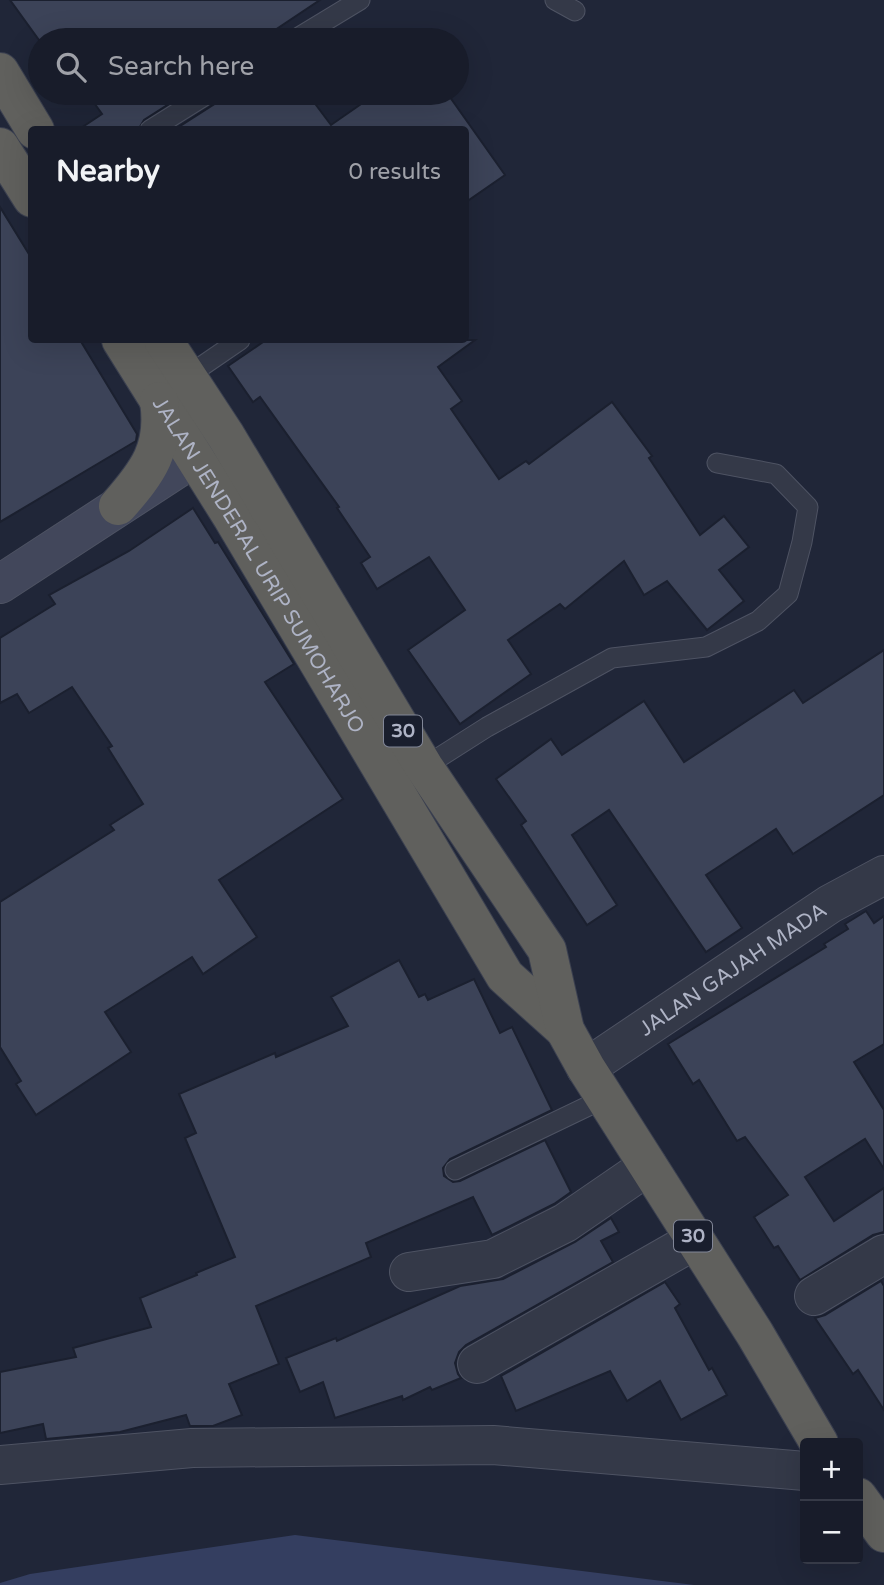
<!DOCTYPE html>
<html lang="en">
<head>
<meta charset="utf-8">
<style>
	:root { --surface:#181c2a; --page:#212532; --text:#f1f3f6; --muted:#9fa1a8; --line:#363a47 }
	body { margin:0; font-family:"Varela Round",sans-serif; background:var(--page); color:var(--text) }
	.controls { position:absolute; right:21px; bottom:21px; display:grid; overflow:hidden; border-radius:7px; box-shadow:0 7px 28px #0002 }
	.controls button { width:63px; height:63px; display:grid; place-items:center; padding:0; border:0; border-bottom:2px solid var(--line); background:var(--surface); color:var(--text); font:35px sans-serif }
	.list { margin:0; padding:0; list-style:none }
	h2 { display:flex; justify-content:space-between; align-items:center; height:91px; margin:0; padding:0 28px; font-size:30px }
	h2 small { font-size:23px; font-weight:400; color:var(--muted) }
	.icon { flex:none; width:38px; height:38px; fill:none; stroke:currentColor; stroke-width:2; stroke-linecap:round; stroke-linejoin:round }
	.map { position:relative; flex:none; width:884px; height:1585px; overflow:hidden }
	.search { position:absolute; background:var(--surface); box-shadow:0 7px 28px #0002; left:28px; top:28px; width:441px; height:77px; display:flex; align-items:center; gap:18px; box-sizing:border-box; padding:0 24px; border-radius:38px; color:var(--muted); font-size:26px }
	.panel { position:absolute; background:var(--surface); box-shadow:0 7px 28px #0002; left:28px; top:126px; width:441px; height:217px; border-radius:7px }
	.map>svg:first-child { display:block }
</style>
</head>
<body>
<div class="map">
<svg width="884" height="1585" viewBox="0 0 884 1585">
	<rect width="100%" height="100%" fill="#202638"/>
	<path fill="#343e60" d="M295,1535L694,1585H0V1583L30,1574Z"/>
	<g fill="#3c4358" stroke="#1b202f" stroke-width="2">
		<path d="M10,0H320L260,40H39Z"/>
		<path d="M87,93H186L144,120L138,130H78L102,114Z"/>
		<path d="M221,93H307L331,125L377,93H447L505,175L466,202V130H174L216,103Z"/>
		<path d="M0,207L32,259V340H80L137,434L136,441L0,522Z"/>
		<path d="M266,340H475L438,367L462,401L451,409L499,479L526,461L529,464L612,402L652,456L649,458L700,535L724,516L749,547L719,570L744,601L707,630L667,581L644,595L624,561L565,609L560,604L508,640L531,674L460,724L408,650L465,610L429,557L377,589L361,563L370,557L337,508L339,507L260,397L253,402L228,366Z"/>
		<path d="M193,508L215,543L218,542L294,664L265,682L343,799L219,880L257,937L203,974L192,957L105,1012L131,1052L36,1115L16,1084L21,1081L0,1047V902L114,830L110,825L143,804L108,748L112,746L72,687L29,713L17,694L0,703V638L55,604L49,595L129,551Z"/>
		<path d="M884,650V795L793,854L776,829L706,875L742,928L706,952L609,810L572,835L617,905L587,925L521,825L526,821L496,779L551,739L562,755L644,701L684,762L794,690L803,703Z"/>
		<path d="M866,911L874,923L884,916V1044L854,1062L884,1110V1169L865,1139L805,1177L834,1221L884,1188V1232L873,1235L800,1280L778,1246L774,1248L754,1217L788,1195L745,1137L737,1141L699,1080L693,1084L668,1044L826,947L824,944L848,929L845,924Z"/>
		<path d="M399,960L419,997L425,994L428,1000L474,979L500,1033L512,1027L552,1110L450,1159L443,1168L444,1176L453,1182L460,1181L545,1140L571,1192L554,1204L492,1235L473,1197L366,1243L371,1257L256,1306L279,1364L229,1384L242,1415L213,1426H190L186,1415L120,1432L46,1439L43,1424L0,1433V1372L76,1357L73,1348L151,1327L140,1298L197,1275L196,1273L235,1257L185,1138L196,1133L179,1094L275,1053L276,1057L348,1026L331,997Z"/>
		<path d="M611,1218L619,1232L601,1241L613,1262L466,1345L459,1352L455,1363L458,1374L461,1378L432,1390L430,1387L403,1400L402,1396L335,1418L323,1382L300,1392L286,1358L336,1338L337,1341L460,1286L503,1279L575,1242Z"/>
		<path d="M881,1281L884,1286V1410L858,1370L853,1374L815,1318L825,1315Z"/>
		<path d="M665,1282L680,1304L675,1308L709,1370L712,1368L727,1395L681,1420L660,1381L627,1401L610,1371L516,1411L501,1376Z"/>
	</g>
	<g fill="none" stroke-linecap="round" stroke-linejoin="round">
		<defs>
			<g id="service">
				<path d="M555,0L575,11"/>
				<path d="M294,40L360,0"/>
				<path d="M150,130L209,93"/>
				<path d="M186,377L240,340"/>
				<path d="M424,767L487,727L612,658L706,647L758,621L788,594L802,542L808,507L776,474L717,463"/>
				<path d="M455,1170L605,1098"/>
			</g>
			<g id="minor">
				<path d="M409,1272L493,1259L565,1223L648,1166"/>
				<path d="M814,1296L884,1254"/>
				<path d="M477,1364L695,1240"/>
				<path d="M0,1465L192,1448L493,1445L805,1471"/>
			</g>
			<g id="tertiary">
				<path id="s1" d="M586,1068L830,904L884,875"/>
			</g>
			<path id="secondary" d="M0,584L221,440"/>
			<g id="trunk">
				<path d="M0,72L35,130"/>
				<path d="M0,147L32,198"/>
				<path id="s2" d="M121,340L232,517L505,976L565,1030"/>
				<path d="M163,340L226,436L424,767L547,950L565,1030L586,1068L755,1334L819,1443"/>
				<path d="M118,506C148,472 166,448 159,401"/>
				<path d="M858,1497L884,1533"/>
			</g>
		</defs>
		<use href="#service" stroke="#4e5363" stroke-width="21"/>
		<use href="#minor" stroke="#4e5363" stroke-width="40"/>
		<use href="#tertiary" stroke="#4e5363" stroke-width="40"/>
		<use href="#secondary" stroke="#4e5363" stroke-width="40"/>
		<use href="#trunk" stroke="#3b4050" stroke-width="40"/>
		<use href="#service" stroke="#343948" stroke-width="19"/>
		<use href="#minor" stroke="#343948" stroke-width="38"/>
		<use href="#tertiary" stroke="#343948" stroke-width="38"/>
		<use href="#secondary" stroke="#42475b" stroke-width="38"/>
		<use href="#trunk" stroke="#60605d" stroke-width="38"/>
	</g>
	<g text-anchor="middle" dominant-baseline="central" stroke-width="6" stroke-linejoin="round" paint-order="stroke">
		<g fill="#191e2d" stroke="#818697" stroke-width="2">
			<rect x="384" y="715.5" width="38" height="31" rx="5"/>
			<rect x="674" y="1220.5" width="38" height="31" rx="5"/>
		</g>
		<g font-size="19" font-weight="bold" fill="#aeb3c5">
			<text x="403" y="731">30</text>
			<text x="693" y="1236">30</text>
		</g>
		<g font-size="21" fill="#aeb3c5" stroke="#191e2d">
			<text stroke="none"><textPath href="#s2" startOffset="264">JALAN JENDERAL URIP SUMOHARJO</textPath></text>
			<text stroke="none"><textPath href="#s1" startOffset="177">JALAN GAJAH MADA</textPath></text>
		</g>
	</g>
</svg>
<div class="controls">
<button>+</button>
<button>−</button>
</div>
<div class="search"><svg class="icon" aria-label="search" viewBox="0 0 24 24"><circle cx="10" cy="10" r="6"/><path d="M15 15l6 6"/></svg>Search here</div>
<section class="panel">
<h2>Nearby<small>0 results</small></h2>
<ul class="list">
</ul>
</section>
</div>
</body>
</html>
